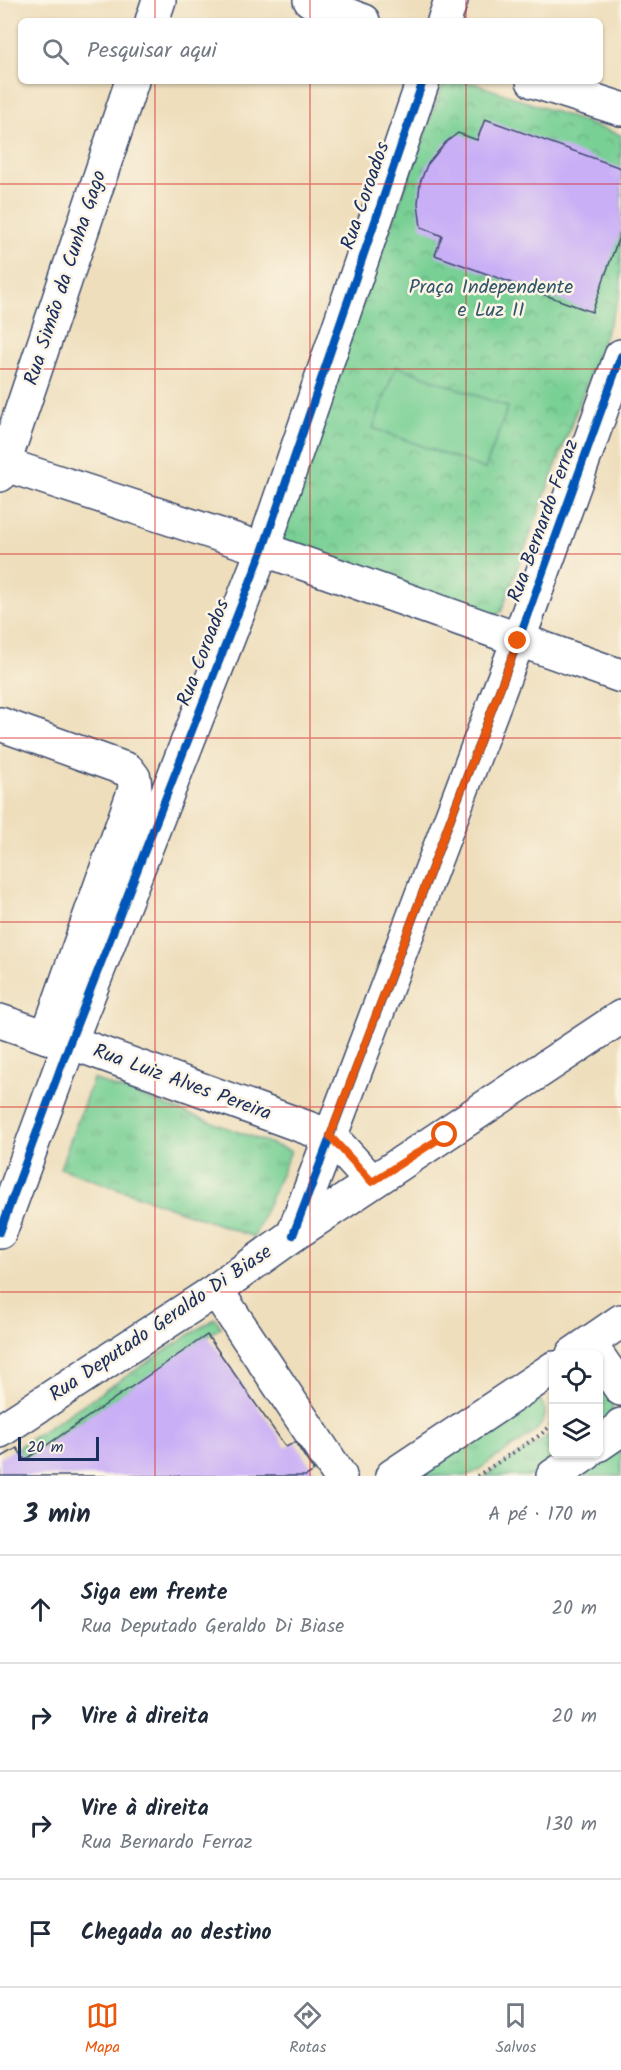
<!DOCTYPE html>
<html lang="pt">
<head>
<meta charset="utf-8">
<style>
	:root { --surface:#fff; --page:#f2f2f3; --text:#1f2937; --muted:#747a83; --line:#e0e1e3; --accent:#ea580c }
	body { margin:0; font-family:Kalam,sans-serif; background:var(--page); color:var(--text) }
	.controls { position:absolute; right:18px; bottom:18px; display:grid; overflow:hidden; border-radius:9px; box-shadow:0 2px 4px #0004 }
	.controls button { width:54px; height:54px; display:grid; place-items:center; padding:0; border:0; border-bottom:2px solid var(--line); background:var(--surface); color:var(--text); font:30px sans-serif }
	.scale { position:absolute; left:18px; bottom:15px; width:81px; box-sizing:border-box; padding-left:6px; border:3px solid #1b2f5e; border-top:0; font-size:16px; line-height:21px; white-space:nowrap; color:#1b2f5e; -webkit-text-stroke:4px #fcf5e5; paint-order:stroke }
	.stop { position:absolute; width:18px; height:18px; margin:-14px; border:4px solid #ea580c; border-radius:50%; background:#fff }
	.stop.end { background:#ea580c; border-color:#fff; box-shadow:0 2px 6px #0008 }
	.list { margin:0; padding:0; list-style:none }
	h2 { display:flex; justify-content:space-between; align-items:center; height:78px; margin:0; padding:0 24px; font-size:26px }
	h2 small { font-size:20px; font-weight:400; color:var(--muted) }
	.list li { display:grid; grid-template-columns:39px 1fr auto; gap:18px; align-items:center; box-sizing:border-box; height:108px; padding:0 24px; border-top:2px solid var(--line) }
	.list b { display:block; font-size:22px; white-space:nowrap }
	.list p { margin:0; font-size:20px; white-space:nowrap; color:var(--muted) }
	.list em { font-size:20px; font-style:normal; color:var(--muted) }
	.icon { flex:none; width:33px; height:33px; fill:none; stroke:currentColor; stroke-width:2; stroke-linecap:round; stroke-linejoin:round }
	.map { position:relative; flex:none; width:621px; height:1476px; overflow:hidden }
	.search { position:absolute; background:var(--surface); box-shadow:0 2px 4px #0004; left:18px; right:18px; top:18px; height:66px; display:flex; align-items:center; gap:15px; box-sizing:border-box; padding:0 21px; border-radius:9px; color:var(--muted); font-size:22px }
	.sheet { height:510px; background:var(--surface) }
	nav { display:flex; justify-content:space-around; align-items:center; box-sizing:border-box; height:84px; border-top:2px solid var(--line); background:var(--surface); font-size:16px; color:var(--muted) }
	nav a { display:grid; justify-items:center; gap:3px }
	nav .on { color:var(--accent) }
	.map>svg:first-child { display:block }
</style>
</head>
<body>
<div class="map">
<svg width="621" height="1476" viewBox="0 0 621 1476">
	<defs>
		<pattern id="grass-tufts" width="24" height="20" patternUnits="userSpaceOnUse" patternTransform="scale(1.5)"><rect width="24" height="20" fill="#79d095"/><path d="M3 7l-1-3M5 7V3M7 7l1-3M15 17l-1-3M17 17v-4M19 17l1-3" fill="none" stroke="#62a97d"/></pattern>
		<pattern id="park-crowns" width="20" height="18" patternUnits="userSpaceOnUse" patternTransform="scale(1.5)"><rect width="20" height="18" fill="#79d095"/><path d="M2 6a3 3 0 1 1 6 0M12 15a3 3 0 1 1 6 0" fill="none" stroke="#62a97d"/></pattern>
	</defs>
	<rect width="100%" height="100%" fill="#fcf5e5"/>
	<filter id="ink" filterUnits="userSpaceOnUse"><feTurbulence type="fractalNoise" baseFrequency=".0167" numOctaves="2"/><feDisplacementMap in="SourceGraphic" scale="12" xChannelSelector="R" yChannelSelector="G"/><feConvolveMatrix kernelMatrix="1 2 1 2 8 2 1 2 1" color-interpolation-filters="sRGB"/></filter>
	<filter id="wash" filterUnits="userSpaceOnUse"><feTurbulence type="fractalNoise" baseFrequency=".008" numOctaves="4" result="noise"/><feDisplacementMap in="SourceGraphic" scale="24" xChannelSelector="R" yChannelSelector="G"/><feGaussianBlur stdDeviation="1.35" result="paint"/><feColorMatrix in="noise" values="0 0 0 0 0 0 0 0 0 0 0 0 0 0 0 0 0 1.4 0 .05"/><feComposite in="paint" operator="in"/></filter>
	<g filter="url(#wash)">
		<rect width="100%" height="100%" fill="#eedebc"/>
		<g fill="url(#grass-tufts)" stroke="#4a807a" stroke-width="1.5">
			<path d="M93,1079L291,1151L254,1237L60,1168Z"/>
			<path d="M215,1318L221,1327L25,1460L17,1448Z"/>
			<path d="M598,1381C618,1407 617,1409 598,1435Z"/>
			<path d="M537,1397C564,1423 516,1444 498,1456C488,1462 477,1473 466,1476C457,1476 430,1476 419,1476Z"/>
			<path d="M553,1433L554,1454H571L538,1476H485Z"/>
			<path d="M621,1446V1476H578Z"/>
		</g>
		<path fill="url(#park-crowns)" stroke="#4a807a" stroke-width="1.5" d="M452,81L473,83L621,135V292L501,612L486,621L291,557L279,533L442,87Z"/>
		<path fill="#79d095" stroke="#4a807a" stroke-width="1.5" d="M396,366L508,407L485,469L373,428Z"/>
		<g id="blocks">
			<g fill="#c9aff6">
				<path d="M485,119L621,168V231L592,312L435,255L442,236L421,227L418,203L420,183L427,165L446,142L458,133L477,140Z"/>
				<path d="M207,1335L286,1447L295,1442L314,1471L306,1476H0V1458L17,1448L25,1460Z"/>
			</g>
		</g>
	</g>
	<g filter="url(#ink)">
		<use href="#blocks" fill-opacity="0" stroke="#3b496c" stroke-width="1.5"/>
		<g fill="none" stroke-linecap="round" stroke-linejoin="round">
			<defs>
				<g id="minor">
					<path d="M310,0L363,21"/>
					<path d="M152,21L159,0"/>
					<path d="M444,21L451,0"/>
					<path d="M533,81L621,109"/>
					<path d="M0,463L263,549L621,676"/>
					<path d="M0,475L132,81"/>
					<path d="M0,724L128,770L134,778L135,789L47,1037"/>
					<path d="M0,1021L47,1037L70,1042L330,1136L372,1182"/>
					<path d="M0,1232L70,1042L263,549L423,81"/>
					<path d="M293,1235L518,641L621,356"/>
					<path d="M216,1290L340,1476"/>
					<path d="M573,1354L621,1321"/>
					<path d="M598,1356L621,1389"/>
					<path d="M0,1431L216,1290L293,1235L621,1017"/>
					<path d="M598,1445L614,1434L621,1425"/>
					<path d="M392,1476L554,1368"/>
					<path d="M553,1476L586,1454"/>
				</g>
			</defs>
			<use href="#minor" stroke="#3b496c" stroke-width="36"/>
			<path stroke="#3b496c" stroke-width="4" stroke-dasharray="1.5 4.5" stroke-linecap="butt" d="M477,1476L540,1435L554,1423"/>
			<use href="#minor" stroke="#fff" stroke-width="33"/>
			<defs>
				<g id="cycleway">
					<path d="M0,1232L70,1042L263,549L423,81"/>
					<path d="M293,1235L518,641L621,356"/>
				</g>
			</defs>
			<use href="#cycleway" stroke="#fcf5e5" stroke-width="11"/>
			<use href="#cycleway" stroke="#0057b8" stroke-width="8"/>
		</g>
	</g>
	<g fill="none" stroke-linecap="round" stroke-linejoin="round" filter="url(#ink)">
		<path stroke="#ea580c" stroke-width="8" d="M445,1135L372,1182L330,1136L518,641"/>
	</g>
	<path fill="none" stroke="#d62828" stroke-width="1.5" stroke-opacity="0.55" d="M155,0V21M310,0V21M466,0V21M155,81V1476M310,81V1476M466,81V1476M0,184H621M0,369H621M0,554H621M0,738H621M0,922H621M0,1107H621M0,1292H621"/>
	<g text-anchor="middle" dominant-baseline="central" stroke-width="5" stroke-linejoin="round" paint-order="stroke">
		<g font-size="20" fill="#1b2f5e" stroke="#fcf5e5">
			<text transform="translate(366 196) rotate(-71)">Rua Coroados</text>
			<text transform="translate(66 278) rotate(-72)">Rua Simão da Cunha Gago</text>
			<text transform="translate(544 521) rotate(-70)">Rua Bernardo Ferraz</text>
			<text transform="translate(204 653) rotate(-69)">Rua Coroados</text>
			<text transform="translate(182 1083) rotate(20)">Rua Luiz Alves Pereira</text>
			<text transform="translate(161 1324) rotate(-34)">Rua Deputado Geraldo Di Biase</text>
		</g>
		<g font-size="20" fill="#32576c" stroke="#fcf5e5">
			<text x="491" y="288">Praça Independente<tspan x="491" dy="23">e Luz II</tspan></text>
		</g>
	</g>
</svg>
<div class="controls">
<button><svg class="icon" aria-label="locate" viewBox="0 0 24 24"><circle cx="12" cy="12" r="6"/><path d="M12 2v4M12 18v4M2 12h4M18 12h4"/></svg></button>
<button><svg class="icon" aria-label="layers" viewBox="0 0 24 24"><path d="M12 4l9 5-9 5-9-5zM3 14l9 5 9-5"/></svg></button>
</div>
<div class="scale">20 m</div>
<div class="stop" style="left:445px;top:1135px"></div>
<div class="stop end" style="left:518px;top:641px"></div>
<div class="search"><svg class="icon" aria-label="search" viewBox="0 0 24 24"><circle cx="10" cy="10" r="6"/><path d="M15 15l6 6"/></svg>Pesquisar aqui</div>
</div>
<section class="sheet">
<h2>3 min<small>A pé · 170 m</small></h2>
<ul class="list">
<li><svg class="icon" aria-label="ahead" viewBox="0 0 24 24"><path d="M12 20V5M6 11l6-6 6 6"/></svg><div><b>Siga em frente</b><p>Rua Deputado Geraldo Di Biase</p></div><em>20 m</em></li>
<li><svg class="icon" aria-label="right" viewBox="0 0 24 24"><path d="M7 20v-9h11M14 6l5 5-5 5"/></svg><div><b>Vire à direita</b></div><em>20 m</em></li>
<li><svg class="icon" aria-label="right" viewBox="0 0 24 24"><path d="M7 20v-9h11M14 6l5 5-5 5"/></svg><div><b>Vire à direita</b><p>Rua Bernardo Ferraz</p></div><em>130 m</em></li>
<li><svg class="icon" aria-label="arrive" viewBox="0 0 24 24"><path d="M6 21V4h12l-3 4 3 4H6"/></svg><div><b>Chegada ao destino</b></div></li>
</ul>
</section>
<nav>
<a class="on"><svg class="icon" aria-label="map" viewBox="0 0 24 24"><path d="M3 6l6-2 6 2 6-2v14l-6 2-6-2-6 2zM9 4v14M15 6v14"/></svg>Mapa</a>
<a><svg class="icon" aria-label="directions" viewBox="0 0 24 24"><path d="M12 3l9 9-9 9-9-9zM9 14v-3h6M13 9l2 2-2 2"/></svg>Rotas</a>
<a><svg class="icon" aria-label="saved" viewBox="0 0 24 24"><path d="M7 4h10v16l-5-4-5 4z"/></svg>Salvos</a>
</nav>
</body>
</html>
